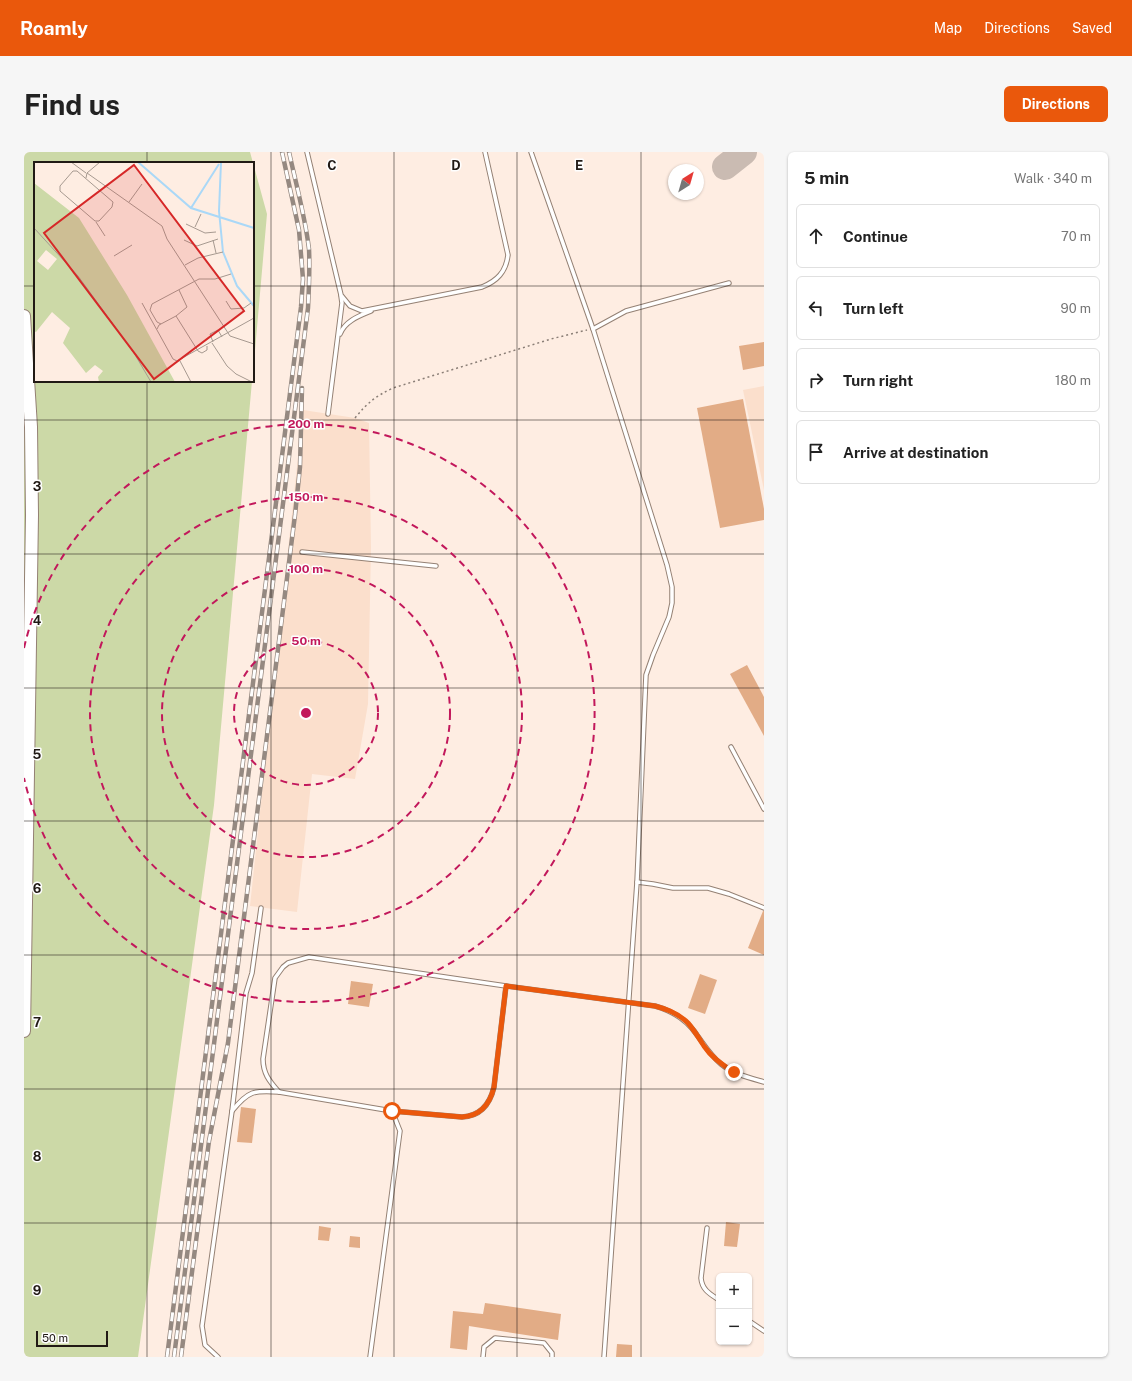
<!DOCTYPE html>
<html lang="en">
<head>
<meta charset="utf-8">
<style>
	:root { --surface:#fff; --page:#f6f6f6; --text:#222; --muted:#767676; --line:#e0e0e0; --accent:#ea580c }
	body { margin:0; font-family:"Public Sans",sans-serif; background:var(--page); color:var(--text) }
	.controls { position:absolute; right:12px; bottom:12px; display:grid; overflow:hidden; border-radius:6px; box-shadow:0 1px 3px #0004 }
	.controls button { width:36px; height:36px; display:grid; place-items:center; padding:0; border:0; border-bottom:1px solid var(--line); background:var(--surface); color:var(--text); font:20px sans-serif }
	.compass { position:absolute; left:644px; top:12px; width:36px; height:36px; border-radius:50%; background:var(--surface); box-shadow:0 1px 3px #0004; rotate:37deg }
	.scale { position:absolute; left:12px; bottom:10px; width:72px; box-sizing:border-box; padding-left:4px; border:2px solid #211a15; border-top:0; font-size:11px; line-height:14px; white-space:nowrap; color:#211a15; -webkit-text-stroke:3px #fefefe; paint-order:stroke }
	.stop { position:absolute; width:12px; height:12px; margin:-9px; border:3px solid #ea580c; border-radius:50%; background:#fff }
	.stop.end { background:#ea580c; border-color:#fff; box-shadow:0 1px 4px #0008 }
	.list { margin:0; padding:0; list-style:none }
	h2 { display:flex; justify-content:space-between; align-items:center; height:52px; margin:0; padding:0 16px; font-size:17px }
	h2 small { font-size:13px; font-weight:400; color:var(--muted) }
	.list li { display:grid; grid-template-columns:26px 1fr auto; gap:12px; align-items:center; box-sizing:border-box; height:64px; margin:0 8px 8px; padding:0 8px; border:1px solid var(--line); border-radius:6px }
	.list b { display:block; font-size:15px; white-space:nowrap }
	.list em { font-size:13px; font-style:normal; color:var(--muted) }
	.icon { flex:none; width:22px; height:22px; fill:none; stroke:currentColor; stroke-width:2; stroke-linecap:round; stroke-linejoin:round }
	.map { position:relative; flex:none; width:740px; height:1205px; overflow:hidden; border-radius:6px }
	header { display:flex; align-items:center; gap:24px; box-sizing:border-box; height:56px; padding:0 20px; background:var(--accent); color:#fff }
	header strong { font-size:19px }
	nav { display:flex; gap:22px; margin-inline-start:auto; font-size:14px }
	.intro { display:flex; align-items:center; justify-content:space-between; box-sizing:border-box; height:96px; padding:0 24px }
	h1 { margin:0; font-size:28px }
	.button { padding:10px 18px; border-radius:6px; background:var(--accent); color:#fff; font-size:14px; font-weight:700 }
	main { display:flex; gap:24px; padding:0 24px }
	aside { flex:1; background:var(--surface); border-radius:6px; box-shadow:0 1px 3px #0004 }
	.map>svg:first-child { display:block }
</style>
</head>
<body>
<header>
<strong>Roamly</strong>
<nav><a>Map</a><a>Directions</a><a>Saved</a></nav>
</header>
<div class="intro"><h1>Find us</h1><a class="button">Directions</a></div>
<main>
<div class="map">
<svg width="740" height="1205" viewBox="0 0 740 1205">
	<rect width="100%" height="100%" fill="#feede2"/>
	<g fill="#fbdfcc">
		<path d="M740,234V338L719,238Z"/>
		<path d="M279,258L331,266L345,271L347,395L344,552L331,627L288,622L273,760L226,754Z"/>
	</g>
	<path fill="#ccd9a7" d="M0,0H226L243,62L229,221V11H11V229H228L190,653L114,1205H0Z"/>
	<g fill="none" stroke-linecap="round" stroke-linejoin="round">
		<path stroke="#cabbb2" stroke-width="26" d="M701,15L720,0"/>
	</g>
	<g fill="#e2ac86">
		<path d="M740,190V214L719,218L715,194Z"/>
		<path d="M719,247L740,357V368L696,376L673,256Z"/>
		<path d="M723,513L740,545V584L706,522Z"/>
		<path d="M739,759H740V803L724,796Z"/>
		<path d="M676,822L693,828L681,862L664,856Z"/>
		<path d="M327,829L349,832L345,855L324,852Z"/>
		<path d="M217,955L232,957L228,991L213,990Z"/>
		<path d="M702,1070L716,1072L713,1095L700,1094Z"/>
		<path d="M295,1074L307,1076L305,1089L294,1088Z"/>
		<path d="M326,1084L336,1085V1096L325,1095Z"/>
		<path d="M461,1151L537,1162L534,1188L445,1174L443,1198L426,1196L429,1159L459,1162Z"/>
		<path d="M593,1192L608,1193V1205H592Z"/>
	</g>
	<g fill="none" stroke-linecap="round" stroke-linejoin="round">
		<defs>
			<g id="lane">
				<path d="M283,0L317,143L326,154L338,159L458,135C473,129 482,120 484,103L461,0"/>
				<path d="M507,0L569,177L643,413L648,435V451L645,465L629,503L622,523L613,730L580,1205"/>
				<path d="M569,177L602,159L705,131"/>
				<path d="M316,182C321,169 335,164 347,159"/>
				<path d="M304,262L318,151L317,144"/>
				<path d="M278,400L412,414"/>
				<path d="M707,595L740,657"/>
				<path d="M613,730L629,732L649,736H684L705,742L740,756"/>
				<path d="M255,940C245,929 239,921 239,907L251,826L259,815L264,811L285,805L482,834L631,854C649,859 663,868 673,883C681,894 687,904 697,912C709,922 726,926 740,930"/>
				<path d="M208,959C224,939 230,938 255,940L368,959L376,979L346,1205"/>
				<path d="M368,959L438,965C456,964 466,952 470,935L482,834"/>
				<path d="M683,1076L677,1126C678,1138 686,1142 695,1148"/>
				<path d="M725,1169L740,1179"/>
				<path d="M194,1205L181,1193L178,1174L208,959L222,841L228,821L237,756"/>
				<path d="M459,1205L460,1195L471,1186L520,1191L528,1201V1205"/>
			</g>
			<path id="primary" d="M0,164L7,275L8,363L0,879"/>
		</defs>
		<use href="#lane" stroke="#948174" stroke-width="5.5"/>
		<use href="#primary" stroke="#948174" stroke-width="14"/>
		<path stroke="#8a7e76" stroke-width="1.5" stroke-dasharray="2 3" stroke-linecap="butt" d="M331,266C343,251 352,244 369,236L527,187L563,178"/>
		<use href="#lane" stroke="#fff" stroke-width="3.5"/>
		<use href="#primary" stroke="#fff" stroke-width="12"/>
		<defs>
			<g id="rail">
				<path d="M143,1205L277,155L279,127L275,78L258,0"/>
				<path d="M150,1205L284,156C285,136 286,117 285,97C281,64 272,32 265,0"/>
				<path d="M157,1205L185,989L204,891L271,363L276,315L278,236"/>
			</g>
		</defs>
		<use href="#rail" stroke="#958981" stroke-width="4.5"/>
		<use href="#rail" stroke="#fefefe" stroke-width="3" stroke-dasharray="9" stroke-linecap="butt"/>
	</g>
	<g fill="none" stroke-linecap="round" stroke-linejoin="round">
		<path stroke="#ea580c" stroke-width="5" d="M368,959L438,965C456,964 466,952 470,935L482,834L631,854C643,857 655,862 664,871C670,878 675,886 680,894C688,906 698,913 710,920"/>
	</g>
	<path fill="none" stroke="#211a15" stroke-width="1" stroke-opacity="0.55" d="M123,0V11M247,0V1205M370,0V1205M493,0V1205M617,0V1205M0,134H11M229,134H740M123,229V1205M0,268H740M0,402H740M0,536H740M0,669H740M0,803H740M0,937H740M0,1071H740"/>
	<g fill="none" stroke="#c2185b" stroke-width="2" stroke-dasharray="7 5">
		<circle cx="282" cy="561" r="72"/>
		<circle cx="282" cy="561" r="144"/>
		<circle cx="282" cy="561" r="216"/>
		<path d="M0 496A289 289 0 1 1 0 626"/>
	</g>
	<g transform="translate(10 10)">
		<rect width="220" height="220" fill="#feede2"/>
		<path d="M0,21L45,56L93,133L141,220H65L64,215L69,209L61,203L52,211L29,181L36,166L18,150L2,170L0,169ZM12,88L23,97L14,108L3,99Z" fill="#ccd9a7" fill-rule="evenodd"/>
		<path fill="none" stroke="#aad8f7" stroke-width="2" d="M104,0L157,46L220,66M187,0L185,49L189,90L203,124L220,144M157,46L185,2"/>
		<path fill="none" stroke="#a69990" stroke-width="1" d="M37,0L52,11M39,9H43L79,40L78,45L65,59H61L26,29V24ZM53,11L128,64L133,77L196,174L220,182M52,16L53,11L66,0M95,40L108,22M62,60L71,74M152,62L171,71L182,70M161,65L167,52M0,66L44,114L100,191L117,220M150,78L163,84L184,77M179,78L182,91M80,94L98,83M151,103L164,96L189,90M192,139L197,147L210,146L217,141M108,141L139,197L143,199L220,156M142,154L153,145L145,128M127,162L123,160L116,148L118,142L165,117H181L197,112M123,167L125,163L142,154L164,189L168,191L173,188V184M179,180L176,172L184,168L188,175M178,181L193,204L202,212L218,220M146,199L157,220"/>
		<path fill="#d62828" fill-opacity="0.15" stroke="#d62828" stroke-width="2" d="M100,3L210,149L120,217L10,71Z"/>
		<rect width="220" height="220" fill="none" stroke="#211a15" stroke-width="2"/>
	</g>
	<g font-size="13" text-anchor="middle" font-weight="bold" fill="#211a15" stroke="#fefefe" stroke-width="3" stroke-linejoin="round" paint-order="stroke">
		<text x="308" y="18">C</text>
		<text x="432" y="18">D</text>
		<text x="555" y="18">E</text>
		<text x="13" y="339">3</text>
		<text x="13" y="473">4</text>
		<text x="13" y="607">5</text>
		<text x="13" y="741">6</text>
		<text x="13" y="875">7</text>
		<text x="13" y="1009">8</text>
		<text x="13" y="1143">9</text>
	</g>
	<circle cx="282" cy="561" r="6" fill="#c2185b" stroke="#fefefe" stroke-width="2"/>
	<g font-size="12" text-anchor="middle" font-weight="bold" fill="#c2185b" stroke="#fefefe" stroke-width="3" stroke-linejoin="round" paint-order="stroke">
		<text x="282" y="276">200 m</text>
		<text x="282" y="349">150 m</text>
		<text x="282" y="421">100 m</text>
		<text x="282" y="493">50 m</text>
	</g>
</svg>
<div class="controls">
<button>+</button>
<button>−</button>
</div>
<svg class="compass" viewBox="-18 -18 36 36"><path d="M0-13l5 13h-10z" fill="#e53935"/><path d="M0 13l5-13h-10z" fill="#767676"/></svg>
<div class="scale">50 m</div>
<div class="stop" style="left:368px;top:959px"></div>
<div class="stop end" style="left:710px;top:920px"></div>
</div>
<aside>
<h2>5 min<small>Walk · 340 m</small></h2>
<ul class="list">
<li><svg class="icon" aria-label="ahead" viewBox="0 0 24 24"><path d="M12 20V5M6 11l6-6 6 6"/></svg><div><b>Continue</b></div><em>70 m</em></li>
<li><svg class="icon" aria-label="left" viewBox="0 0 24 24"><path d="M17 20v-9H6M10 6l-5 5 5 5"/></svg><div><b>Turn left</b></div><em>90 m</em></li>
<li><svg class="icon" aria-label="right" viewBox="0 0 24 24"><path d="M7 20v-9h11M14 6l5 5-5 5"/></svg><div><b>Turn right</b></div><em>180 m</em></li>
<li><svg class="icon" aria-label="arrive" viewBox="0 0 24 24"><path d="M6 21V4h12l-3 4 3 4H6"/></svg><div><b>Arrive at destination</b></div></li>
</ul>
</aside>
</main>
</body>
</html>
